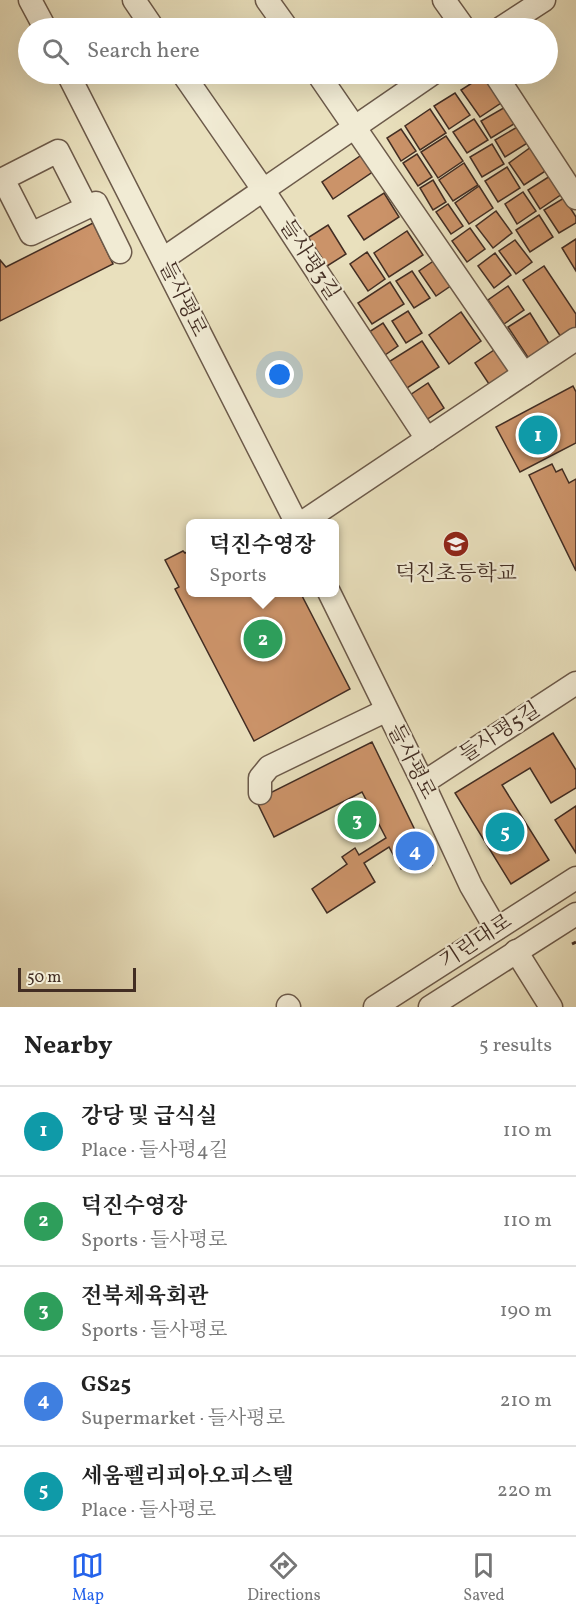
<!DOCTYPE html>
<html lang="en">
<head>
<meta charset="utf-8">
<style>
	:root { --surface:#fff; --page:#f6f6f6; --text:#222; --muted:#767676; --line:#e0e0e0; --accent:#2563eb }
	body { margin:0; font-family:Vollkorn,"Noto Serif KR",serif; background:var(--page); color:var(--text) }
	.scale { position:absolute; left:18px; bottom:15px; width:118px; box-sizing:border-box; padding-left:6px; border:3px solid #422d23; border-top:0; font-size:16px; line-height:21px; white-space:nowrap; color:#422d23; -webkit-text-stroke:4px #f1ebd4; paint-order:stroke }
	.you { position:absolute; left:280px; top:375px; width:21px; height:21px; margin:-15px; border:4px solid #fff; border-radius:50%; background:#1a73e8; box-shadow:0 0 0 9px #1a73e833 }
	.badge { display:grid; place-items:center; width:39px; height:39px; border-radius:50%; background:var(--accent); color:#fff; font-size:20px; font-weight:700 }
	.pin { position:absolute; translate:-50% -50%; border:3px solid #fff; box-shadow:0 2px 6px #0006 }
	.popup { position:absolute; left:186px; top:519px; width:153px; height:78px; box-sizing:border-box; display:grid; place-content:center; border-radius:9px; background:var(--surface); filter:drop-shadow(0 2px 4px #0005); font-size:20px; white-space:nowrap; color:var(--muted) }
	.popup b { font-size:22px; color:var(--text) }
	.popup::after { content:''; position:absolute; left:50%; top:100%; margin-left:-12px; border:12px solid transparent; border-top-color:var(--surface) }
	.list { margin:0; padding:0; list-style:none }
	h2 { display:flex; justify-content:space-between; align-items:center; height:78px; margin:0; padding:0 24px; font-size:26px }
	h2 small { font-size:20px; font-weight:400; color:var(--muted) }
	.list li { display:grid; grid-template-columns:39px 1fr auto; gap:18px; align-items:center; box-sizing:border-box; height:90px; padding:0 24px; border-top:2px solid var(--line) }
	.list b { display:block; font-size:22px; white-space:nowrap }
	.list p { margin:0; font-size:20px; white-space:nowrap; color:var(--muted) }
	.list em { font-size:20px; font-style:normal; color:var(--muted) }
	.icon { flex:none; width:33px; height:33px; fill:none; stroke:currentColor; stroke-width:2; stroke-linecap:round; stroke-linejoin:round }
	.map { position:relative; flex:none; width:576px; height:1007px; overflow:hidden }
	.search { position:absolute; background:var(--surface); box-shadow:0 6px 24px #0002; left:18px; right:18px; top:18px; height:66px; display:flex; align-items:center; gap:15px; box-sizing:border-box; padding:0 21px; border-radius:33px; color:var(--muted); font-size:22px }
	.sheet { height:528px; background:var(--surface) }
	nav { display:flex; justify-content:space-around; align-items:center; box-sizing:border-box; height:84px; border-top:2px solid var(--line); background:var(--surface); font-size:16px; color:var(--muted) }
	nav a { display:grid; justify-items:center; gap:3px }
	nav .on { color:var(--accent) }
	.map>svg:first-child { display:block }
</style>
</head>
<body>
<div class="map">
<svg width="576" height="1007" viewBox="0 0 576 1007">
	<rect width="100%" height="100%" fill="#e9e0bd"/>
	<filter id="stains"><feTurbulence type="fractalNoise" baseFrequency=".00333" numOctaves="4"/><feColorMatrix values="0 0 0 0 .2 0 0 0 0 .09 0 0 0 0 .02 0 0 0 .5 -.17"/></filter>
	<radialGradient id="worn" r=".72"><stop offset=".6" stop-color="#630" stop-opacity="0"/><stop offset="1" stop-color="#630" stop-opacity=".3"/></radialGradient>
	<g fill="#cb9369" stroke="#422d23" stroke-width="1.5">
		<path d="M486,74L504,101L480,117L461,90Z"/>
		<path d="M455,93L470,115L449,129L434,106Z"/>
		<path d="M507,106L517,122L491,138L481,121Z"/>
		<path d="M430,109L446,133L420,150L405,126Z"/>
		<path d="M474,119L488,140L467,153L453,132Z"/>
		<path d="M519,126L529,142L505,157L495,140Z"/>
		<path d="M401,129L416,151L401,161L387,138Z"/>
		<path d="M446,136L463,161L438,178L421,152Z"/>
		<path d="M492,144L504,164L482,177L470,157Z"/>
		<path d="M531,147L547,170L524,185L509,163Z"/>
		<path d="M363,154L374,171L333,199L322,182Z"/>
		<path d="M417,154L432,177L418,186L403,163Z"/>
		<path d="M464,163L478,185L453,201L439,180Z"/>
		<path d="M507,167L520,188L498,202L485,181Z"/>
		<path d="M550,176L562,194L540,209L528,190Z"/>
		<path d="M433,180L446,202L433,210L420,188Z"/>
		<path d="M479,186L493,208L469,224L455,203Z"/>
		<path d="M523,192L536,211L517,224L505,204Z"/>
		<path d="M384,193L399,217L364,240L348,216Z"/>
		<path d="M564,198L576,217V223L559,233L544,210Z"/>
		<path d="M448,204L463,226L451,234L436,212Z"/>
		<path d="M496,211L512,233L493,248L476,226Z"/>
		<path d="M539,215L553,237L530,252L516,230Z"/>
		<path d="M93,223L113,264L0,321V260L6,267Z"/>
		<path d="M328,225L346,254L324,268L306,239Z"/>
		<path d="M470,228L485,249L467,262L452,241Z"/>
		<path d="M407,231L423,255L389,277L374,253Z"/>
		<path d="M576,239V271L562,248Z"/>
		<path d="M515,240L532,262L516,274L499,251Z"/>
		<path d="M367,252L385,279L368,291L350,264Z"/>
		<path d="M495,253L511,275L494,288L478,266Z"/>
		<path d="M435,260L452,285L436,296L419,271Z"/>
		<path d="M544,266L576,314V327L561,337L523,280Z"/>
		<path d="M412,271L430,298L414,308L396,281Z"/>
		<path d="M390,282L404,304L372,324L358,303Z"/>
		<path d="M508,286L524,310L504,324L488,300Z"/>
		<path d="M408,311L422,333L406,343L392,321Z"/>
		<path d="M461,312L481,341L449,364L429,335Z"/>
		<path d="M530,313L550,345L529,359L508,327Z"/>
		<path d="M383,323L398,346L385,355L369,332Z"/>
		<path d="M422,341L439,367L404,390L387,363Z"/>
		<path d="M497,348L513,373L491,387L475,363Z"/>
		<path d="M428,383L444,408L426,420L410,395Z"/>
		<path d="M573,386L576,392V443L520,472L496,427Z"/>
		<path d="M552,464L556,472L562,469L569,483L576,479V571L529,475Z"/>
		<path d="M191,550V592H300L350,689L254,741L175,589L179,587L165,560L183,551L185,553Z"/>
		<path d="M553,733L576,770V788L551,803L530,768L502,785L549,860L511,884L455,793Z"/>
		<path d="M372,742L432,865L401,869L389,847L364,863L375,882L327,913L312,889L347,864L342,857L355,848L359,855L386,838L362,792L274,837L256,800Z"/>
		<path d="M576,806V853L555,820Z"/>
	</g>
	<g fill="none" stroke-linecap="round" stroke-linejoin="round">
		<defs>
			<g id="minor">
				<path d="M30,0L45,28"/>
				<path d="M134,0L153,28"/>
				<path d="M267,0L287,28"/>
				<path d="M444,0L464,28"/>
				<path d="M501,28L544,0"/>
				<path d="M68,74L297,524"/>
				<path d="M183,74L262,188L427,439"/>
				<path d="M318,74L524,374"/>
				<path d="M495,74L576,198"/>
				<path d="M86,206L58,151L3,179L31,234L96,203L120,252"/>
				<path d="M163,259L432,74"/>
				<path d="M300,524L576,339"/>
				<path d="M329,592L423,783L471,886L496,929"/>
				<path d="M423,783L576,683"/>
				<path d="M260,793V778L269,767L385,711"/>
				<path d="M516,951L551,1007"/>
				<path d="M288,1006L289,1007"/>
				<path d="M375,1007L576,878"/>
				<path d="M430,1007L576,914"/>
			</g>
		</defs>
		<use href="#minor" stroke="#6c5a4a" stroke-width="25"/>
		<path stroke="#422d23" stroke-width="3" stroke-dasharray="4.5 3" stroke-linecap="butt" d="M572,944L576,942"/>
		<use href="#minor" stroke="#f1ebd4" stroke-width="22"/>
	</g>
	<defs>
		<symbol id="school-disc" viewBox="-11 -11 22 22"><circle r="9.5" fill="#8f2418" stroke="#f1ebd4"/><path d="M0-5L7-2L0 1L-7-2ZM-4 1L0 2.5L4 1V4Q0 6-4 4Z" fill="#fff"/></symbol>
	</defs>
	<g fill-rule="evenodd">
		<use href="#school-disc" x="441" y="529" width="30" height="30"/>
	</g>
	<g text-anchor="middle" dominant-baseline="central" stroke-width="4.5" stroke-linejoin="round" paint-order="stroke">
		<g font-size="21" fill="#422d23" stroke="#f1ebd4">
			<text transform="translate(309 260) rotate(57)">들사평3길</text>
			<text transform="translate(182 299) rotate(64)">들사평로</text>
			<text transform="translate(500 733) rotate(-33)">들사평5길</text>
			<text transform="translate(411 762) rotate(63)">들사평로</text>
			<text transform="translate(476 942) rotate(-33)">기린대로</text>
		</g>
		<g font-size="21" fill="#422d23" stroke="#f1ebd4">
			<text x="456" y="574">덕진초등학교</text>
		</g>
	</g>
	<rect width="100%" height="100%" filter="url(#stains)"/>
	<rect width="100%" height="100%" fill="url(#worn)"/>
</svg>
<div class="scale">50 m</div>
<div class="you"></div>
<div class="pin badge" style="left:538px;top:435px;background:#0f9aa8">1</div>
<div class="pin badge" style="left:263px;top:639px;background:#2e9e5b">2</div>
<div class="popup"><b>덕진수영장</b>Sports</div>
<div class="pin badge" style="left:357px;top:820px;background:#2e9e5b">3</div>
<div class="pin badge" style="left:415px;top:851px;background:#3f7fe0">4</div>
<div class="pin badge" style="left:505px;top:832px;background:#0f9aa8">5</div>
<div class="search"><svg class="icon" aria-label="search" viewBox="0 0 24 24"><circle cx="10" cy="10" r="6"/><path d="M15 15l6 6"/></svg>Search here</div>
</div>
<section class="sheet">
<h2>Nearby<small>5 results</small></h2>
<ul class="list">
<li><span class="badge" style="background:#0f9aa8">1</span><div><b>강당 및 급식실</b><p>Place · 들사평4길</p></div><em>110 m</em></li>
<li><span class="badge" style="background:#2e9e5b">2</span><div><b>덕진수영장</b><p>Sports · 들사평로</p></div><em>110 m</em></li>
<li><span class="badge" style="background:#2e9e5b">3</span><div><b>전북체육회관</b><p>Sports · 들사평로</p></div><em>190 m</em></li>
<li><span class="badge" style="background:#3f7fe0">4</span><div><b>GS25</b><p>Supermarket · 들사평로</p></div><em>210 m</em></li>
<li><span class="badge" style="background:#0f9aa8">5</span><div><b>세움펠리피아오피스텔</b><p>Place · 들사평로</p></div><em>220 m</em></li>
</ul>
</section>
<nav>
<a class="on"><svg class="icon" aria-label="map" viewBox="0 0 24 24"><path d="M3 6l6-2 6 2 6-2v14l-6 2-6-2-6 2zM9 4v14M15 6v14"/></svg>Map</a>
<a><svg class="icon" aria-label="directions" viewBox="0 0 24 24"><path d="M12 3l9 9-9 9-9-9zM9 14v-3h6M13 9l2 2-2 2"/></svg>Directions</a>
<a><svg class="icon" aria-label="saved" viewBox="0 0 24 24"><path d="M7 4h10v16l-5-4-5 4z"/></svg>Saved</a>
</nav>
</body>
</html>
